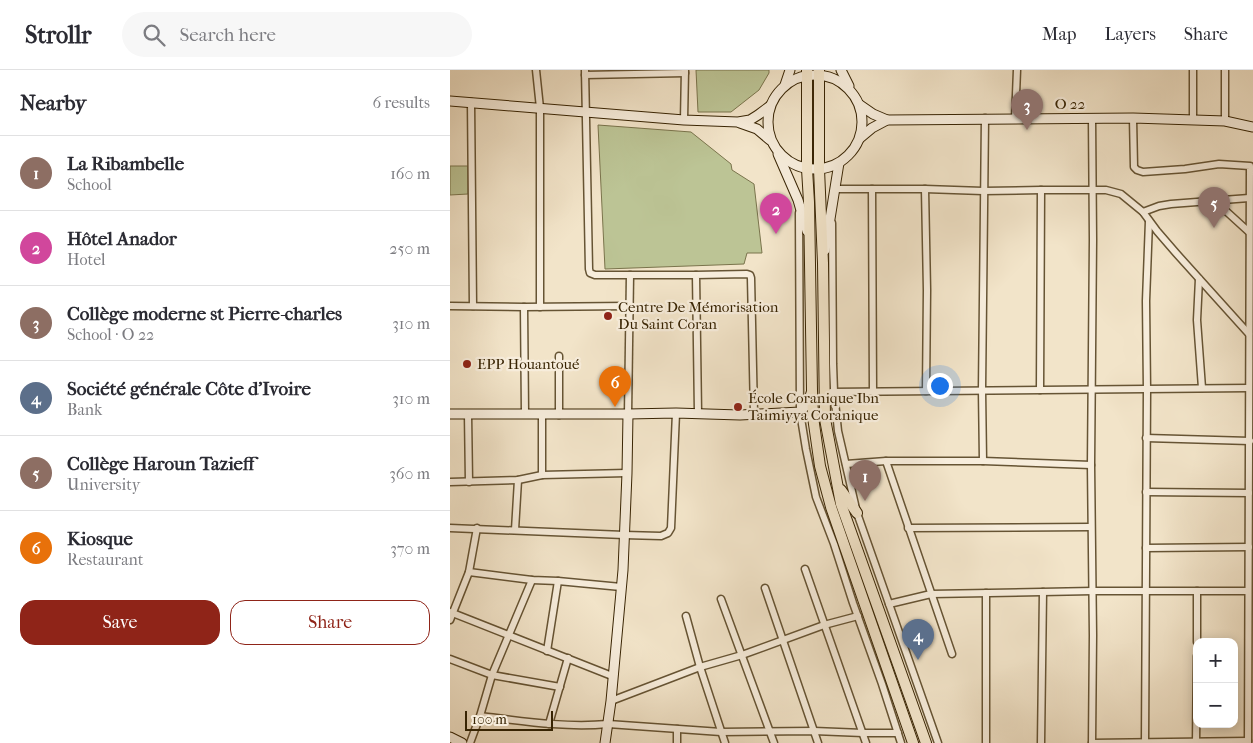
<!DOCTYPE html>
<html lang="en">
<head>
<meta charset="utf-8">
<style>
	:root { --surface:#fff; --page:#f7f7f7; --text:#2b2b33; --muted:#7c7c81; --line:#e1e1e2; --accent:#8f2418 }
	body { margin:0; font-family:"IM FELL French Canon",serif; background:var(--page); color:var(--text) }
	.controls { position:absolute; right:15px; bottom:15px; display:grid; overflow:hidden; border-radius:10px; box-shadow:0 2px 12px #0003 }
	.controls button { width:45px; height:45px; display:grid; place-items:center; padding:0; border:0; border-bottom:1px solid var(--line); background:var(--surface); color:var(--text); font:25px sans-serif }
	.scale { position:absolute; left:15px; bottom:12px; width:88px; box-sizing:border-box; padding-left:5px; border:2px solid #382403; border-top:0; font-size:14px; line-height:18px; white-space:nowrap; color:#382403; -webkit-text-stroke:4px #f7eddc; paint-order:stroke }
	.you { position:absolute; left:489px; top:315px; width:18px; height:18px; margin:-12px; border:4px solid #fff; border-radius:50%; background:#1a73e8; box-shadow:0 0 0 8px #1a73e833 }
	.badge { display:grid; place-items:center; width:32px; height:32px; border-radius:50%; background:var(--accent); color:#fff; font-size:16px; font-weight:700 }
	.pin { position:absolute; translate:-50% -41px; filter:drop-shadow(0 1px 2px #0008) }
	.pin::after { content:''; position:absolute; top:26px; width:18px; height:15px; background:inherit; clip-path:polygon(0 0,100% 0,50% 100%) }
	.list { margin:0; padding:0; list-style:none }
	h2 { display:flex; justify-content:space-between; align-items:center; height:65px; margin:0; padding:0 20px; font-size:21px }
	h2 small { font-size:16px; font-weight:400; color:var(--muted) }
	.list li { display:grid; grid-template-columns:32px 1fr auto; gap:15px; align-items:center; box-sizing:border-box; height:75px; padding:0 20px; border-top:1px solid var(--line) }
	.list b { display:block; font-size:19px; white-space:nowrap }
	.list p { margin:0; font-size:16px; white-space:nowrap; color:var(--muted) }
	.list em { font-size:16px; font-style:normal; color:var(--muted) }
	.actions { display:flex; gap:10px; padding:15px 20px }
	.actions a { flex:1; padding:11px 0; border:1px solid var(--accent); border-radius:15px; text-align:center; font-size:18px; color:var(--accent) }
	.actions .main { background:var(--accent); color:#fff }
	.icon { flex:none; width:28px; height:28px; fill:none; stroke:currentColor; stroke-width:2; stroke-linecap:round; stroke-linejoin:round }
	.map { position:relative; flex:none; width:803px; height:673px; overflow:hidden }
	header { display:flex; align-items:center; gap:30px; box-sizing:border-box; height:70px; padding:0 25px; background:var(--surface); border-bottom:1px solid var(--line) }
	header strong { font-size:24px }
	nav { display:flex; gap:28px; margin-inline-start:auto; font-size:18px }
	.search { width:350px; height:45px; background:var(--page); display:flex; align-items:center; gap:12px; box-sizing:border-box; padding:0 18px; border-radius:28px; color:var(--muted); font-size:19px }
	main { display:flex }
	aside { flex:1; background:var(--surface) }
	.map>svg:first-child { display:block }
</style>
</head>
<body>
<header>
<strong>Strollr</strong>
<div class="search"><svg class="icon" aria-label="search" viewBox="0 0 24 24"><circle cx="10" cy="10" r="6"/><path d="M15 15l6 6"/></svg>Search here</div>
<nav><a>Map</a><a>Layers</a><a>Share</a></nav>
</header>
<main>
<aside>
<h2>Nearby<small>6 results</small></h2>
<ul class="list">
<li><span class="badge" style="background:#8d6e63">1</span><div><b>La Ribambelle</b><p>School</p></div><em>160 m</em></li>
<li><span class="badge" style="background:#d1479c">2</span><div><b>Hôtel Anador</b><p>Hotel</p></div><em>250 m</em></li>
<li><span class="badge" style="background:#8d6e63">3</span><div><b>Collège moderne st Pierre-charles</b><p>School · O 22</p></div><em>310 m</em></li>
<li><span class="badge" style="background:#5c6f8a">4</span><div><b>Société générale Côte d’Ivoire</b><p>Bank</p></div><em>310 m</em></li>
<li><span class="badge" style="background:#8d6e63">5</span><div><b>Collège Haroun Tazieff</b><p>University</p></div><em>360 m</em></li>
<li><span class="badge" style="background:#e8710a">6</span><div><b>Kiosque</b><p>Restaurant</p></div><em>370 m</em></li>
</ul>
<div class="actions"><a class="main">Save</a><a>Share</a></div>
</aside>
<div class="map">
<svg width="803" height="673" viewBox="0 0 803 673">
	<rect width="100%" height="100%" fill="#f2e4c9"/>
	<filter id="stains"><feTurbulence type="fractalNoise" baseFrequency=".004" numOctaves="4"/><feColorMatrix values="0 0 0 0 .2 0 0 0 0 .09 0 0 0 0 .02 0 0 0 .5 -.17"/></filter>
	<radialGradient id="worn" r=".72"><stop offset=".6" stop-color="#630" stop-opacity="0"/><stop offset="1" stop-color="#630" stop-opacity=".3"/></radialGradient>
	<g fill="#bcc495" stroke="#7a744c">
		<path d="M246,0H319V3L309,20L281,42H248Z"/>
		<path d="M148,55L241,62L281,94L282,100L304,114L312,183H297L294,194L155,199Z"/>
		<path d="M0,96H18V124L0,125Z"/>
	</g>
	<g fill="none" stroke-linecap="round" stroke-linejoin="round">
		<defs>
			<g id="street">
				<path d="M86,0L90,38V237"/>
				<path d="M135,0L139,199L140,203L145,205H246"/>
				<path d="M743,0V49"/>
				<path d="M135,5L235,3"/>
				<path d="M21,32L23,236"/>
				<path d="M642,48L643,170L641,395L643,565L642,673"/>
				<path d="M683,48L684,97L687,100L693,102L735,99L769,94L800,96L798,673"/>
				<path d="M565,49L567,0"/>
				<path d="M234,50L235,0"/>
				<path d="M775,51V0"/>
				<path d="M385,119H475L533,121L591,120H656L671,124L693,142L707,161L726,183L799,264"/>
				<path d="M422,119L423,321"/>
				<path d="M475,119L477,220L476,321"/>
				<path d="M765,131L799,162"/>
				<path d="M693,142L709,136L721,134L799,128"/>
				<path d="M349,143L350,342L356,379L366,427L384,474L403,533L432,614L451,673"/>
				<path d="M382,153L383,294L384,322L388,361L407,443L488,673"/>
				<path d="M749,209L747,250L752,318"/>
				<path d="M0,236L74,237L180,236"/>
				<path d="M74,237L75,344"/>
				<path d="M109,286V345"/>
				<path d="M590,320L591,120"/>
				<path d="M381,322L799,318"/>
				<path d="M248,343L246,205L297,204L300,205L301,208L304,344"/>
				<path d="M18,344L19,412"/>
				<path d="M92,344V405"/>
				<path d="M178,344L180,205"/>
				<path d="M696,368L800,371"/>
				<path d="M436,391L502,584"/>
				<path d="M533,391L532,320L535,48"/>
				<path d="M396,394L436,391H533L641,395"/>
				<path d="M0,412L68,410L92,405L177,403"/>
				<path d="M696,422L799,423"/>
				<path d="M0,458L174,465L211,466L218,463L221,458L226,343"/>
				<path d="M458,458L641,457"/>
				<path d="M65,460L68,410"/>
				<path d="M696,478L799,477"/>
				<path d="M355,499L416,673"/>
				<path d="M19,502L82,510L108,511L171,517"/>
				<path d="M315,518L368,673"/>
				<path d="M271,529L324,673"/>
				<path d="M439,534L481,524L643,521H798"/>
				<path d="M0,542L162,606"/>
				<path d="M236,546L250,597L275,673"/>
				<path d="M0,550L19,502L27,458"/>
				<path d="M747,572V521"/>
				<path d="M97,581L108,511"/>
				<path d="M0,589L42,605L110,617"/>
				<path d="M161,631L250,597L292,585L374,555L408,546"/>
				<path d="M30,646C72,651 115,658 158,654L271,662L364,661L413,663H448"/>
				<path d="M99,654L118,588"/>
				<path d="M227,659V673"/>
				<path d="M20,673L30,646L42,605L82,510"/>
				<path d="M536,673V523"/>
				<path d="M591,673L593,522"/>
				<path d="M642,673L798,671"/>
				<path d="M695,673L697,320L696,231L699,151"/>
				<path d="M746,673L747,586"/>
			</g>
			<g id="secondary">
				<path d="M391,0L399,16"/>
				<circle cx="365" cy="52" r="47"/>
				<path d="M335,15L340,0"/>
				<path d="M0,31L234,50L288,52L300,50L308,45L320,36"/>
				<path d="M410,35L423,44L437,50"/>
				<path d="M290,53L307,59L320,70"/>
				<path d="M410,68L422,58L437,50L683,48L775,51L803,57"/>
				<path d="M328,84L348,130L357,161"/>
				<path d="M375,180L389,93"/>
				<path d="M0,344H178L226,343L290,345L350,342L358,333L361,323"/>
				<path d="M0,667L12,673"/>
				<path d="M155,673L161,631L173,500L177,403L178,344"/>
			</g>
			<g id="primary">
				<path d="M357,0V99L359,132L362,320L363,347L370,396L381,437L463,673"/>
				<path d="M369,0V99L373,193L375,349L391,434L476,673"/>
				<path d="M391,420L407,443"/>
			</g>
		</defs>
		<use href="#street" stroke="#665434" stroke-width="9"/>
		<use href="#secondary" stroke="#382403" stroke-width="11"/>
		<use href="#primary" stroke="#382403" stroke-width="12"/>
		<use href="#street" stroke="#f7eddc" stroke-width="6"/>
		<use href="#secondary" stroke="#f7eddc" stroke-width="9"/>
		<use href="#primary" stroke="#f2e4c9" stroke-width="10"/>
	</g>
	<g fill="#8f2418" stroke="#f7eddc" stroke-width="2">
		<circle cx="158" cy="246" r="5"/>
		<circle cx="17" cy="294" r="5"/>
		<circle cx="288" cy="337" r="5"/>
	</g>
	<g text-anchor="middle" dominant-baseline="central" stroke-width="4.5" stroke-linejoin="round" paint-order="stroke">
		<g font-size="15" fill="#382403" stroke="#f7eddc">
			<text x="620" y="34">O 22</text>
		</g>
		<g font-size="15" fill="#382403" stroke="#f7eddc" text-anchor="start">
			<text x="168" y="237">Centre De Mémorisation<tspan x="168" dy="17">Du Saint Coran</tspan></text>
			<text x="27" y="294">EPP Houantoué</text>
			<text x="298" y="328">École Coranique Ibn<tspan x="298" dy="17">Taimiyya Coranique</tspan></text>
		</g>
	</g>
	<rect width="100%" height="100%" filter="url(#stains)"/>
	<rect width="100%" height="100%" fill="url(#worn)"/>
</svg>
<div class="controls">
<button>+</button>
<button>−</button>
</div>
<div class="scale">100 m</div>
<div class="you"></div>
<div class="pin badge" style="left:415px;top:431px;background:#8d6e63">1</div>
<div class="pin badge" style="left:326px;top:164px;background:#d1479c">2</div>
<div class="pin badge" style="left:577px;top:60px;background:#8d6e63">3</div>
<div class="pin badge" style="left:468px;top:590px;background:#5c6f8a">4</div>
<div class="pin badge" style="left:764px;top:158px;background:#8d6e63">5</div>
<div class="pin badge" style="left:165px;top:337px;background:#e8710a">6</div>
</div>
</main>
</body>
</html>
